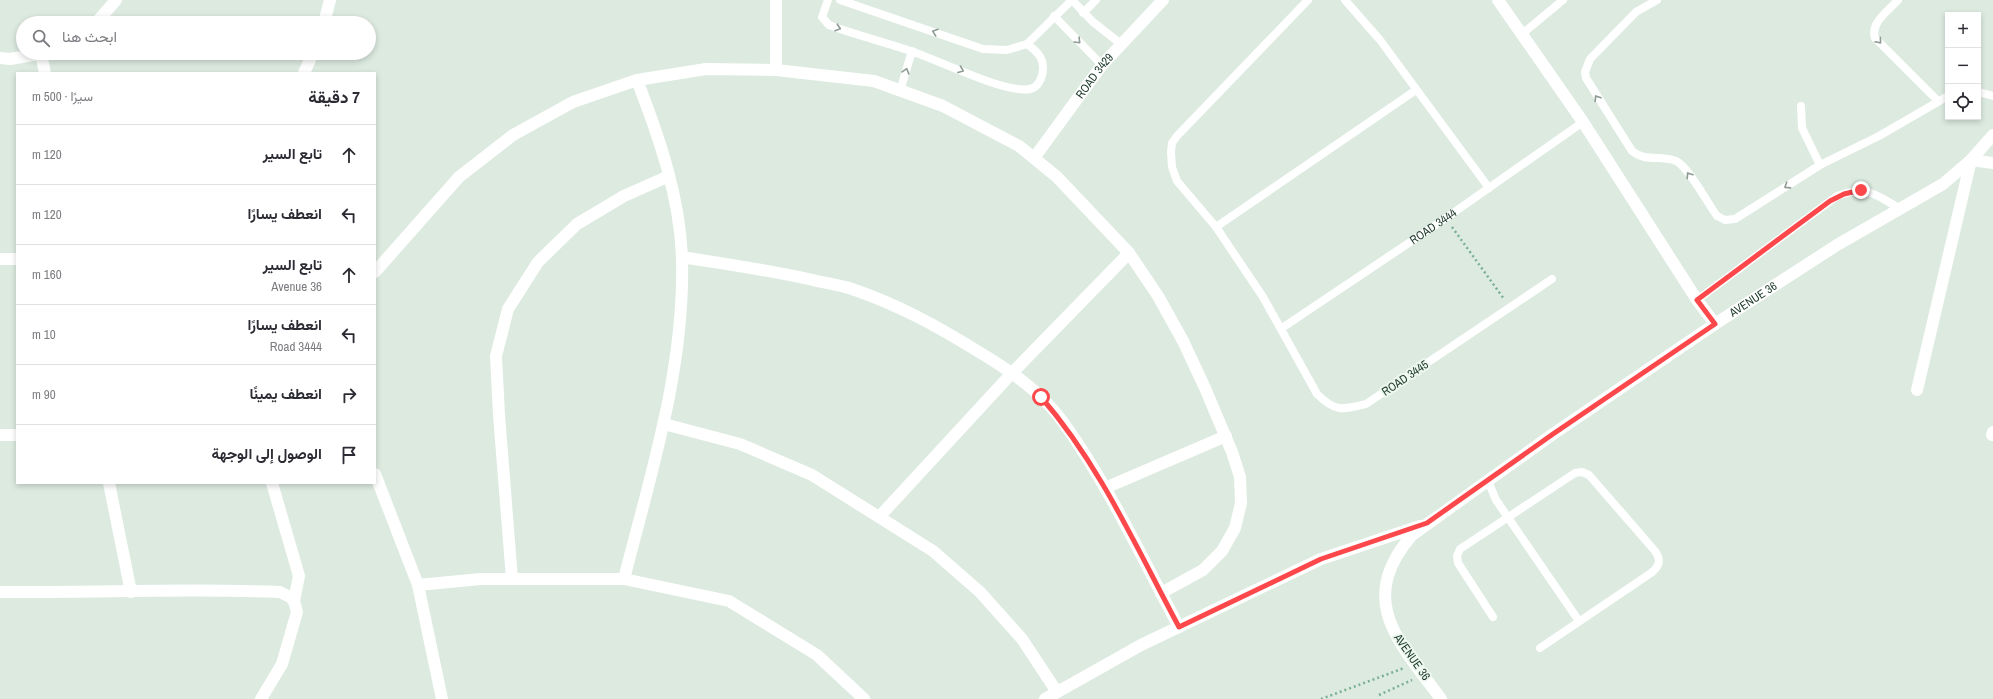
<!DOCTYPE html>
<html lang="ar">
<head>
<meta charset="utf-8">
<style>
	:root { --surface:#fff; --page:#f2f2f3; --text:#2b2b33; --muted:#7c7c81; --line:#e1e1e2 }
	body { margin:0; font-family:"Archivo Narrow",Vazirmatn,sans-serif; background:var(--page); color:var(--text); direction:rtl }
	.controls { position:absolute; right:12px; top:12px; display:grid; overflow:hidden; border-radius:0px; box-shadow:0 2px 6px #0003 }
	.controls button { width:36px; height:36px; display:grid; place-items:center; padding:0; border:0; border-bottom:1px solid var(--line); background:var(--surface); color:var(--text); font:20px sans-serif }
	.stop { position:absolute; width:12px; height:12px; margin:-9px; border:3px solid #fc484b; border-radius:50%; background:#fff }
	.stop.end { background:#fc484b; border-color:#fff; box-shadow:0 1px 4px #0008 }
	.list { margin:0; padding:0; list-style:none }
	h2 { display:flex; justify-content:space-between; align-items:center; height:52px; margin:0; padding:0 16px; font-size:17px }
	h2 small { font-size:13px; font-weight:400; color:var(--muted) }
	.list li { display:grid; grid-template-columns:26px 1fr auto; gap:12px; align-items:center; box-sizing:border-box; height:60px; padding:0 16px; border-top:1px solid var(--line) }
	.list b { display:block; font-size:15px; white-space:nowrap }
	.list p { margin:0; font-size:13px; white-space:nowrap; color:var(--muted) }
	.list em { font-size:13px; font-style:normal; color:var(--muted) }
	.icon { flex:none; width:22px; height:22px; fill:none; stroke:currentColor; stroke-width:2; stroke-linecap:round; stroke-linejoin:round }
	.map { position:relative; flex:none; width:1993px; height:699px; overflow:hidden; direction:ltr }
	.search { position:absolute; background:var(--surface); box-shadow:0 2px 6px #0003; left:16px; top:16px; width:360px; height:44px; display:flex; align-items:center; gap:10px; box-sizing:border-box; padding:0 14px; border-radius:22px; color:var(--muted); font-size:15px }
	.panel { position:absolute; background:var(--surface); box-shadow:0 2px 6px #0003; left:16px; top:72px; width:360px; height:412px; border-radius:0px; direction:rtl }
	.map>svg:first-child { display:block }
</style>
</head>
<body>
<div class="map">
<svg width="1993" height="699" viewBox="0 0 1993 699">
	<rect width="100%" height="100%" fill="#dceae0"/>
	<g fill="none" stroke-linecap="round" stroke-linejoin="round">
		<g stroke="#7ab091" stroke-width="2.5" stroke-dasharray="2 3" stroke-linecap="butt">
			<path d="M1452,227L1504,299"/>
			<path d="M1379,695L1412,680"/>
			<path d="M1321,699L1404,668"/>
		</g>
		<g stroke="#fff" stroke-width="8">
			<path d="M828,0L822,17L829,25C856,35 884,42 911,51C938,60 1006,94 1030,89C1039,87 1043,76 1043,68C1043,56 1035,50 1027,44"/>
			<path d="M840,0L983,49L1007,50L1027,44L1072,0"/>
			<path d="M1072,0L1093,22L1121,44"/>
			<path d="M1308,0L1177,136L1172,143L1171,152L1172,167L1177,181L1216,227L1263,297L1317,394C1335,412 1342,410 1366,404L1552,279"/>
			<path d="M1345,0L1380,40L1489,188"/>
			<path d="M1657,0L1636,12L1590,59L1585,72L1586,78L1632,151C1646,163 1661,154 1676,161C1688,166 1708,204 1717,216L1725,220L1735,219L1820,165L1879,136L1948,96"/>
			<path d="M1898,0C1888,11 1870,23 1875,38L1938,101"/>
			<path d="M1083,13L1096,0"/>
			<path d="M1054,16L1102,65"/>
			<path d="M1522,34L1563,0"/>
			<path d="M900,91L912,51"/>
			<path d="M1978,92L1993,96"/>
			<path d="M1801,106L1802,128L1820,165"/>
			<path d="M1216,227L1416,90"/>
			<path d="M1697,300L1837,196C1867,185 1874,194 1899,208"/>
			<path id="s1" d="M1282,328L1446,218L1583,122"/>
			<path d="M1488,481L1496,500L1579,621"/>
			<path d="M1493,617L1458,563L1457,556L1460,549L1575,473L1582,472L1589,475L1655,551C1661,560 1660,566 1651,573L1540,648"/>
		</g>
		<g stroke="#fff" stroke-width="12">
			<path d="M1498,0L1583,122L1697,300L1715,324"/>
			<path d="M96,23L116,0"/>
			<path d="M324,23L330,0"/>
			<path d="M41,54L45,73"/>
			<path d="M0,58L10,59L45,53"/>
			<path d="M776,70V0"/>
			<path d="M304,73L313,53"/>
			<path id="s2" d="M1034,158L1102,65L1163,0"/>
			<path d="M682,257C725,264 769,270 813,280C825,283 839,285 852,289C899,305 937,326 979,352C1011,371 1041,392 1063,422C1109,486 1142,558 1179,627"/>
			<path d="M0,259H17"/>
			<path d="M375,272L459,177L513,135L573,102L637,80L706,69L776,70L874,81L943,106L1019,146L1057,177L1129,253L1158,296L1183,341L1205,388L1232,452L1240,477L1241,503L1235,528L1222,551L1203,570L1161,593"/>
			<path d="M1917,390L1971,160L1993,163"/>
			<path d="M664,424L740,444L812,475L933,551L980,592L1022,639L1057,692"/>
			<path d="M0,435H17"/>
			<path d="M1992,435L1993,432"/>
			<path d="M375,474L418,585L442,699"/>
			<path d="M109,483L131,592"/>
			<path d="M272,483L299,576L294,601"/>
			<path d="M1105,488L1226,436"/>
			<path d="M880,516L1012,373L1129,253"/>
			<path d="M512,579L499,415L496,356L508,309L538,262L577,224L624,196L669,176"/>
			<path d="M624,579C651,473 685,368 682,258C680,197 659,137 637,80"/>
			<path d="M418,585L481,579H624L729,601L817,655L864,699"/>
			<path d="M0,592C93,593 187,588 280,592L290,597L294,601L297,612L282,664L261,699"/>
			<path d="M1045,699L1141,645L1321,559L1420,526"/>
			<path id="s3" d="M1441,699C1400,643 1355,601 1412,535L1553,434L1715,324L1837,245L1943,184L1971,160L1993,135"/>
		</g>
	</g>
	<defs><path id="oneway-chevron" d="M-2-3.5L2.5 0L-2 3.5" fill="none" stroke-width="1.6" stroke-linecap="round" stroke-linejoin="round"/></defs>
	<g stroke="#8e9c95">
		<use href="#oneway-chevron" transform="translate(838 28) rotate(18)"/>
		<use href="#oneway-chevron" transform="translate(935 32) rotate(-161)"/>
		<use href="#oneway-chevron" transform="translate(1078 41) rotate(46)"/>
		<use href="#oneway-chevron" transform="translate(1879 41) rotate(49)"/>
		<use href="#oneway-chevron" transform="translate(961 70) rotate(21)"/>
		<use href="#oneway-chevron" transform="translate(906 71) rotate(-74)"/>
		<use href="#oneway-chevron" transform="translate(1597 98) rotate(-122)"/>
		<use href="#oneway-chevron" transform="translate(1689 175) rotate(-123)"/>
		<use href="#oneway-chevron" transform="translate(1787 186) rotate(147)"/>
	</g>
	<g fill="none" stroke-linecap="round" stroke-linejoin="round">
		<path stroke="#fc484b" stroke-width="5" d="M1041,397C1100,465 1137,549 1179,627L1321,559L1427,523L1553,434L1715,324L1697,300L1830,201L1844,194L1861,190"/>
	</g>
	<g text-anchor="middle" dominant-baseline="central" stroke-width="4" stroke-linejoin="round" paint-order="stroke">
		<g font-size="12" fill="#1d3a2b" stroke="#edf7ef">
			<text stroke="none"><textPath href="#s2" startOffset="102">ROAD 3429</textPath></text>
			<text stroke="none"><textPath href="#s1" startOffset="182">ROAD 3444</textPath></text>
			<text stroke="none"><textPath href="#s3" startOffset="602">AVENUE 36</textPath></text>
			<text transform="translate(1405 378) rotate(-34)">ROAD 3445</text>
			<text transform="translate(1412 657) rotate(55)">AVENUE 36</text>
		</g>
	</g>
</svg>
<div class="controls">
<button>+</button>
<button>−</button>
<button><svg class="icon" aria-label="locate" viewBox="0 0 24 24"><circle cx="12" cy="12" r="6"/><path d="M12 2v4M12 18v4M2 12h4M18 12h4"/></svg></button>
</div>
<div class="stop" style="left:1041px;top:397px"></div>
<div class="stop end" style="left:1861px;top:190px"></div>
<div class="search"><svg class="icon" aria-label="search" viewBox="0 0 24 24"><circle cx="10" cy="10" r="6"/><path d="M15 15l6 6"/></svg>ابحث هنا</div>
<section class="panel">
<h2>7 دقيقة<small>سيرًا · 500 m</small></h2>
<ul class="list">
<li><svg class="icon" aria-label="ahead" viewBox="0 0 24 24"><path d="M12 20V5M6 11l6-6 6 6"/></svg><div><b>تابع السير</b></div><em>120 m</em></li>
<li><svg class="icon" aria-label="left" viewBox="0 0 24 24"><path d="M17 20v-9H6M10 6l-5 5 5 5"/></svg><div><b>انعطف يسارًا</b></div><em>120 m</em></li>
<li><svg class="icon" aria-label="ahead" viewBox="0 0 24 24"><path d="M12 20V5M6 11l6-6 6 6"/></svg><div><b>تابع السير</b><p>Avenue 36</p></div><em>160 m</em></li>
<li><svg class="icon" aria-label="left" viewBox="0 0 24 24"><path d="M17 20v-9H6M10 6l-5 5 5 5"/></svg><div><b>انعطف يسارًا</b><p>Road 3444</p></div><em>10 m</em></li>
<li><svg class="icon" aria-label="right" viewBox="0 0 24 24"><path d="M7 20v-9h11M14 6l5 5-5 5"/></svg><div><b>انعطف يمينًا</b></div><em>90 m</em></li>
<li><svg class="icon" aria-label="arrive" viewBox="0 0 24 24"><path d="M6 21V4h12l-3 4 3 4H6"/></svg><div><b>الوصول إلى الوجهة</b></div></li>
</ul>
</section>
</div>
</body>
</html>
